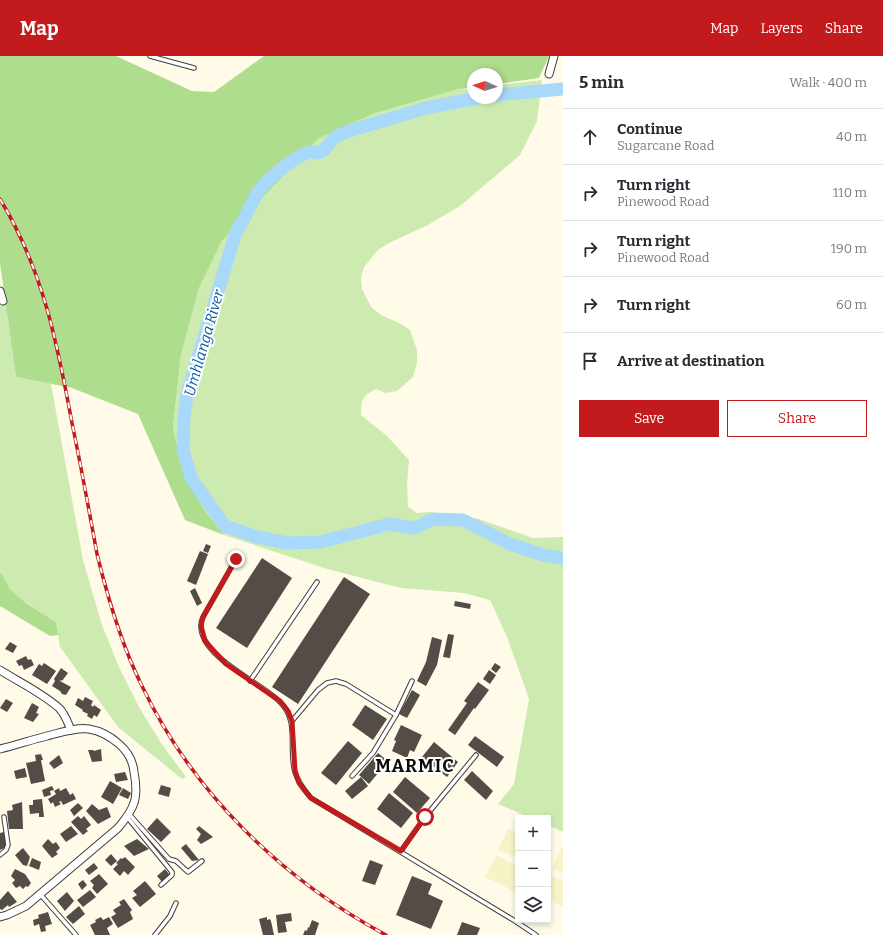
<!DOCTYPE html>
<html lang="en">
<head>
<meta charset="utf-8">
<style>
	:root { --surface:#fff; --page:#f7f7f7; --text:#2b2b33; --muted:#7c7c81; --line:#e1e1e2; --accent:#c31a1d }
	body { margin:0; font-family:Bitter,serif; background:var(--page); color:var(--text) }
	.controls { position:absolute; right:12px; bottom:12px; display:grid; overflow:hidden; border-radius:0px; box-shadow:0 2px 6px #0003 }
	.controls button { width:36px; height:36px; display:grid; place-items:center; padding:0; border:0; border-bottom:1px solid var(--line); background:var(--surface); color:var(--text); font:20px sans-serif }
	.compass { position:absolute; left:467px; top:12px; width:36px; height:36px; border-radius:50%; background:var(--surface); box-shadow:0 2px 6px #0003; rotate:273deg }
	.stop { position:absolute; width:12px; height:12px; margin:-9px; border:3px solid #c31a1d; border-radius:50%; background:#fff }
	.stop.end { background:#c31a1d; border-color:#fff; box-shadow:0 1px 4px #0008 }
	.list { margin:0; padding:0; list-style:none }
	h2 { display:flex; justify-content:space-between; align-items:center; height:52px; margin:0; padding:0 16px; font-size:17px }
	h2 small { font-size:13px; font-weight:400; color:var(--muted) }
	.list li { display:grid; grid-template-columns:26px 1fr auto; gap:12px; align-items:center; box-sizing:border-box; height:56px; padding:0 16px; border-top:1px solid var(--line) }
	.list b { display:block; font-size:15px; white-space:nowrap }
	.list p { margin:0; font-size:13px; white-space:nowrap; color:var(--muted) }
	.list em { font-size:13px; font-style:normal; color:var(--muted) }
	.actions { display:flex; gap:8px; padding:12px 16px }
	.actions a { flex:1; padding:9px 0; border:1px solid var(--accent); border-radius:0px; text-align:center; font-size:14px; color:var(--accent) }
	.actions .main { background:var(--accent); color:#fff }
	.icon { flex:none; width:22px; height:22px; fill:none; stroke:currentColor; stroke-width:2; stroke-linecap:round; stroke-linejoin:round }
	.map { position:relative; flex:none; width:563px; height:879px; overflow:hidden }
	header { display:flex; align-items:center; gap:24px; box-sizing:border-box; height:56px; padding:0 20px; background:var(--accent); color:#fff }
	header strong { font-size:19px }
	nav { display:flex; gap:22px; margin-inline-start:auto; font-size:14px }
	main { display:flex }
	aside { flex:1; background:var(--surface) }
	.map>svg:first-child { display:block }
</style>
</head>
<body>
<header>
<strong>Map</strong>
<nav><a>Map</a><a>Layers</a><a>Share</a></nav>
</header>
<main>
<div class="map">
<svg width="563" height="879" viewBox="0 0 563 879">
	<rect width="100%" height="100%" fill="#fffbe8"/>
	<g fill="#f6f4c7">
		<path d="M508,772L518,777V803L498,794Z"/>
		<path d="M562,791H563V818L552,812Z"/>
		<path d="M496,799L518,810V837L485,821Z"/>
		<path d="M549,818L563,825V851L548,844Z"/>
	</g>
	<g fill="#cdebb0">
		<path d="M542,24L537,65L520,99L460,150L428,169L387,188L378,194L364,211L361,222L362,233L367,243L372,252L381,259L401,268L410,274L417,294V306L413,321L397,335L386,337L376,333C362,340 361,344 361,359L387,380L409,404L407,428L408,451L417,457L429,456L479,463L533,482L563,481V776L548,769V762H531L498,748L514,728L529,643L507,581L490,544L464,537L401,532L327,513L224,479L203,452L183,416L173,371L181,299L199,232L222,185L318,83L373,58L455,34L473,32V42H497V29Z"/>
		<path d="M6,248L16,321L51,328L83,504L102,569L119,611L139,651L161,687L186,721L182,723L118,671L60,591L56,566L27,548L10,533L2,518L0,517V250Z"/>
	</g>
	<g fill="#afdd8e">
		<path d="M0,0H116L192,35L214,36L264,0H549L539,22L497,28V18H473V31L455,34L373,58L318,83L222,185L199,232L181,299L173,371L183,416L203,452L224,479L185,464L138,358L72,332L16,321L0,207Z"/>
		<path d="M0,517L2,518L10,533L27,548L56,566L58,579L50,580L0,550Z"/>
	</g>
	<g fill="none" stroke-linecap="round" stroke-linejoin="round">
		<g stroke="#a9d9fa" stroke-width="13">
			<path d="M497,39L563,33"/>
			<path d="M478,42L426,52L352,74L335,81L324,94L319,97C316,97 312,95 310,96C295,100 267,123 258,136C250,149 245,164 236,176L187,338L184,363L183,394L191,422L225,470L257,481L288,487L321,486L389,468L415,472L433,463L463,464L510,488L543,499L563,502"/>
		</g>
	</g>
	<g fill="#544c46">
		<path d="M206,488L211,490L208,497L203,495Z"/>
		<path d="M200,495L208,498L196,529L187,525Z"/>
		<path d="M262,502L292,522L247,592L216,572Z"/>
		<path d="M344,521L370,538L298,648L272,631Z"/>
		<path d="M195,532L202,547L197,550L190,535Z"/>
		<path d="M455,545L471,548L470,553L454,550Z"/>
		<path d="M448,578L454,579L450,602L443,601Z"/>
		<path d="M432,581L442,584L437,609L426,630L417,625L426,606Z"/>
		<path d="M10,586L17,590L13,597L5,593Z"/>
		<path d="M26,600L28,604L31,603L34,609L24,614L22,609L19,610L16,605Z"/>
		<path d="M44,607L56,615L47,628L32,619L39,608L42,610Z"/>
		<path d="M495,607L501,611L496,617L491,613Z"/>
		<path d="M61,612L68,617L62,625L61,624L60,625L71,631L66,639L62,638L60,635L52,630L55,625L54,623Z"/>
		<path d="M489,614L496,619L490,628L483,623Z"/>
		<path d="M478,626L489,634L475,653L474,652L455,679L448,674L467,647L464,645Z"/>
		<path d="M412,634L420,639L407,662L399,658Z"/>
		<path d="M85,641L93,645L91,649L93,651L94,649L101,654L97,661L94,659L92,663L87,660L88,658L82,655L83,654L75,649L78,642L83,645Z"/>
		<path d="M6,643L13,647L7,656L0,652Z"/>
		<path d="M32,647L39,651L36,657L39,658L33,666L24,662Z"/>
		<path d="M365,649L387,663L373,684L352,669Z"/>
		<path d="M401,669L422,679L414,696L410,694L407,702L392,695L396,685L394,684Z"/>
		<path d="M475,680L504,701L497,711L468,689Z"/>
		<path d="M348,685L362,697L336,729L321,717Z"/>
		<path d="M434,686L458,706L447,721L422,701Z"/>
		<path d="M101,693L102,705L92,706L88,694H93L94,695Z"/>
		<path d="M378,697L388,705L369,728L359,719Z"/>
		<path d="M41,698L43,704H41L45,725L31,728L26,707L36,705L35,699Z"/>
		<path d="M59,699L63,707L54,713L49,707Z"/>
		<path d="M25,712L27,721L16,723L14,715Z"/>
		<path d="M472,715L493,735L486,744L464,724Z"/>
		<path d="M125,716L128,724L116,726L114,718Z"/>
		<path d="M361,721L368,730L352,743L345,735Z"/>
		<path d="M405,721L430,742L417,757L393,736Z"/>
		<path d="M110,725L122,732L113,748L101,741Z"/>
		<path d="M161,729L171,732L169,741L158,738Z"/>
		<path d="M52,730L54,734L50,735L51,739L44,741L42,734Z"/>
		<path d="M59,732L60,735L66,732L70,739L73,737L76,743L63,749L61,745L59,746L61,748L55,751L53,746L51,748L48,743L56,738L54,735Z"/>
		<path d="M123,732L131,737L128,743L119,739Z"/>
		<path d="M389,737L413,757L401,772L377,753Z"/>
		<path d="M42,743L44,761H39V757L30,758L29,749H33V744Z"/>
		<path d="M22,746L23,773H9L7,755L13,754L12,749Z"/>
		<path d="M78,747L83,752L74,760L70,754Z"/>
		<path d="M92,748L99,754L107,751L111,761L98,768L86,755Z"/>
		<path d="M78,760L81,763L84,760L91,769L86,773L88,775L83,779L71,766Z"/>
		<path d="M157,762L171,776L161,786L147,773Z"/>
		<path d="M71,770L78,778L66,786L60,778Z"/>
		<path d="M199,770L213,781L201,788L197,784L201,778L196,773Z"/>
		<path d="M4,776L7,791L0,794V777Z"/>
		<path d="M48,783L53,788L56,786L60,792L56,796L58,798L52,802L42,790Z"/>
		<path d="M137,783L149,793L134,800L124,790Z"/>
		<path d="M186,788L199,804L192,805L181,792Z"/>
		<path d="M23,792L30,801L27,810L23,809L15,799Z"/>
		<path d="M111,798L117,805L111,810L105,804Z"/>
		<path d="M125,801L135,811L128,819L124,815L120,820L113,813L118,808L116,807L121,802L122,803Z"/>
		<path d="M32,802L41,806L39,814L29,810Z"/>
		<path d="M370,804L383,809L375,829L362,825Z"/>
		<path d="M94,807L98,812L89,819L85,814Z"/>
		<path d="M15,813L25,818L31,827L28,831L26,830L23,833L20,830L16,832L12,827L15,824L11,820Z"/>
		<path d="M165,813L170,819L162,826L157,820Z"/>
		<path d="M99,818L108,828L97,838L92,832L94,829L90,825Z"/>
		<path d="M412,820L432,828L428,838L443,845L431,873L396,859Z"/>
		<path d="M83,824L87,829L82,834L78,828Z"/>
		<path d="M145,825L156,838L140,851L132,842L137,839L133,835Z"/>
		<path d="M90,834L96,841L83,851L77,844Z"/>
		<path d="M8,835L17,846L9,851L8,849L2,854L0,853V844Z"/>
		<path d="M67,836L74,845L65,855L57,845Z"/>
		<path d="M124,843L132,854L130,856L133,863L118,872L111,861L116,858L113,854L121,849L119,846Z"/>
		<path d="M79,850L85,858L73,868L66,861Z"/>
		<path d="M48,856L52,868L45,870L46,875L41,876L39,868L34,870L33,864L39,862L38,859Z"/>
		<path d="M291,857L292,865L285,866L287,876L278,877L276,859Z"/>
		<path d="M101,861L103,864L109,861L113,868L107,872L110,879H95L90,869L96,866L95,864Z"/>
		<path d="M267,861V864L270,863L271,865L274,879H263L259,863Z"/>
		<path d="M312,864L319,867L315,879H303L305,874L307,875L308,871L309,872Z"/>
		<path d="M462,866L480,872L477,879H457Z"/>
	</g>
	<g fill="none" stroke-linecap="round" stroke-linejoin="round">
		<defs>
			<g id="service">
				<path d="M150,0L194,12"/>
				<path d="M236,503L203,561C202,563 201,567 201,570C201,602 261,626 280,646C300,665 288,692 295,716C298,726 304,734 311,742L515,865L536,879"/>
				<path d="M250,625L317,526"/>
				<path d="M292,665L318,634L327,627L336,625L346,628L396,659"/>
				<path d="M352,720L373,697L396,659L412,625"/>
				<path d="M129,758L169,803L176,805L188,816L202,805"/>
				<path d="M127,761L172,816V819L161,829"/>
				<path d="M401,795L425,761L476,699"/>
				<path d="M0,799L6,794L8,789L4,761"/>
				<path d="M40,838L76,879"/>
				<path d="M155,879L170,860L176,847"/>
			</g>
			<g id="minor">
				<path d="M549,18L554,0"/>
				<path d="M0,235L3,245"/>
				<path d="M0,614C19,626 42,637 59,652C65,658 68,667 71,674"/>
				<path d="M0,693C16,689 31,684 47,680C60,677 75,671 89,673C101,675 110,680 119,688C127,695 133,705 134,716C139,742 135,752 118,772L26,850L7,859L0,861"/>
			</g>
		</defs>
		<use href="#service" stroke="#3e3e3e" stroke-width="5.5"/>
		<use href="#minor" stroke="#3e3e3e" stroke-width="9"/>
		<use href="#service" stroke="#fff" stroke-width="3.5"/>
		<use href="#minor" stroke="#fff" stroke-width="7"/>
		<defs>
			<path id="rail" d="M0,143C43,214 57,286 72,367C81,410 89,454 97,498C108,543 121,588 142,630C193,737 282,823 386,879"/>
		</defs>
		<use href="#rail" stroke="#c31a1d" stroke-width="3.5"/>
		<use href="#rail" stroke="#fff" stroke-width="2" stroke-dasharray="6" stroke-linecap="butt"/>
	</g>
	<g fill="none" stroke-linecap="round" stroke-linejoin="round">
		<path stroke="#c31a1d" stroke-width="5" d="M236,503L203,561L201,570L205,585L213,594L226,608L280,645L288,655L292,665L295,715L299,727L311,742L401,795L425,761"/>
	</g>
	<g text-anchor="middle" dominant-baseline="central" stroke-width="4" stroke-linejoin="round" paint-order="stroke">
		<g font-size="15" font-style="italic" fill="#0d5da3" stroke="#fff">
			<text transform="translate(204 287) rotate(-74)">Umhlanga River</text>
		</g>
		<g font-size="18" font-weight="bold" letter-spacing="1" fill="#0b0b0b" stroke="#fff">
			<text x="415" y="710">MARMIC</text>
		</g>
	</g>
</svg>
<div class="controls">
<button>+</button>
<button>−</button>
<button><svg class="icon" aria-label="layers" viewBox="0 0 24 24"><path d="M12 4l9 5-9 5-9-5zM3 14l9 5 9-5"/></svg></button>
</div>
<svg class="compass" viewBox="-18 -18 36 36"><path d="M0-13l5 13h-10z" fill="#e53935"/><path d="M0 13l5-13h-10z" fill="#7c7c81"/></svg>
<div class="stop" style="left:425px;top:761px"></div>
<div class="stop end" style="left:236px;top:503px"></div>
</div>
<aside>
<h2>5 min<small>Walk · 400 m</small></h2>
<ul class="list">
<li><svg class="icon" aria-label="ahead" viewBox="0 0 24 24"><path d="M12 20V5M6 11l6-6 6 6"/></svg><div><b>Continue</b><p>Sugarcane Road</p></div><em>40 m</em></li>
<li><svg class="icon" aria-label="right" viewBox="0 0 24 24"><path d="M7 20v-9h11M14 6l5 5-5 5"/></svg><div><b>Turn right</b><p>Pinewood Road</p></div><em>110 m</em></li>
<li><svg class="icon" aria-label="right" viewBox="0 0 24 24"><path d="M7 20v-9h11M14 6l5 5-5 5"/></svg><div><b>Turn right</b><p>Pinewood Road</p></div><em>190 m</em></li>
<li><svg class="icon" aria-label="right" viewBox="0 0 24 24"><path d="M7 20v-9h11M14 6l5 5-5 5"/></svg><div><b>Turn right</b></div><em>60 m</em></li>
<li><svg class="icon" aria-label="arrive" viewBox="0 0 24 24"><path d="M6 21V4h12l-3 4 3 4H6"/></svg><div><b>Arrive at destination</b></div></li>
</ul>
<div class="actions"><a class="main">Save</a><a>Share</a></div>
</aside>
</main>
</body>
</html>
